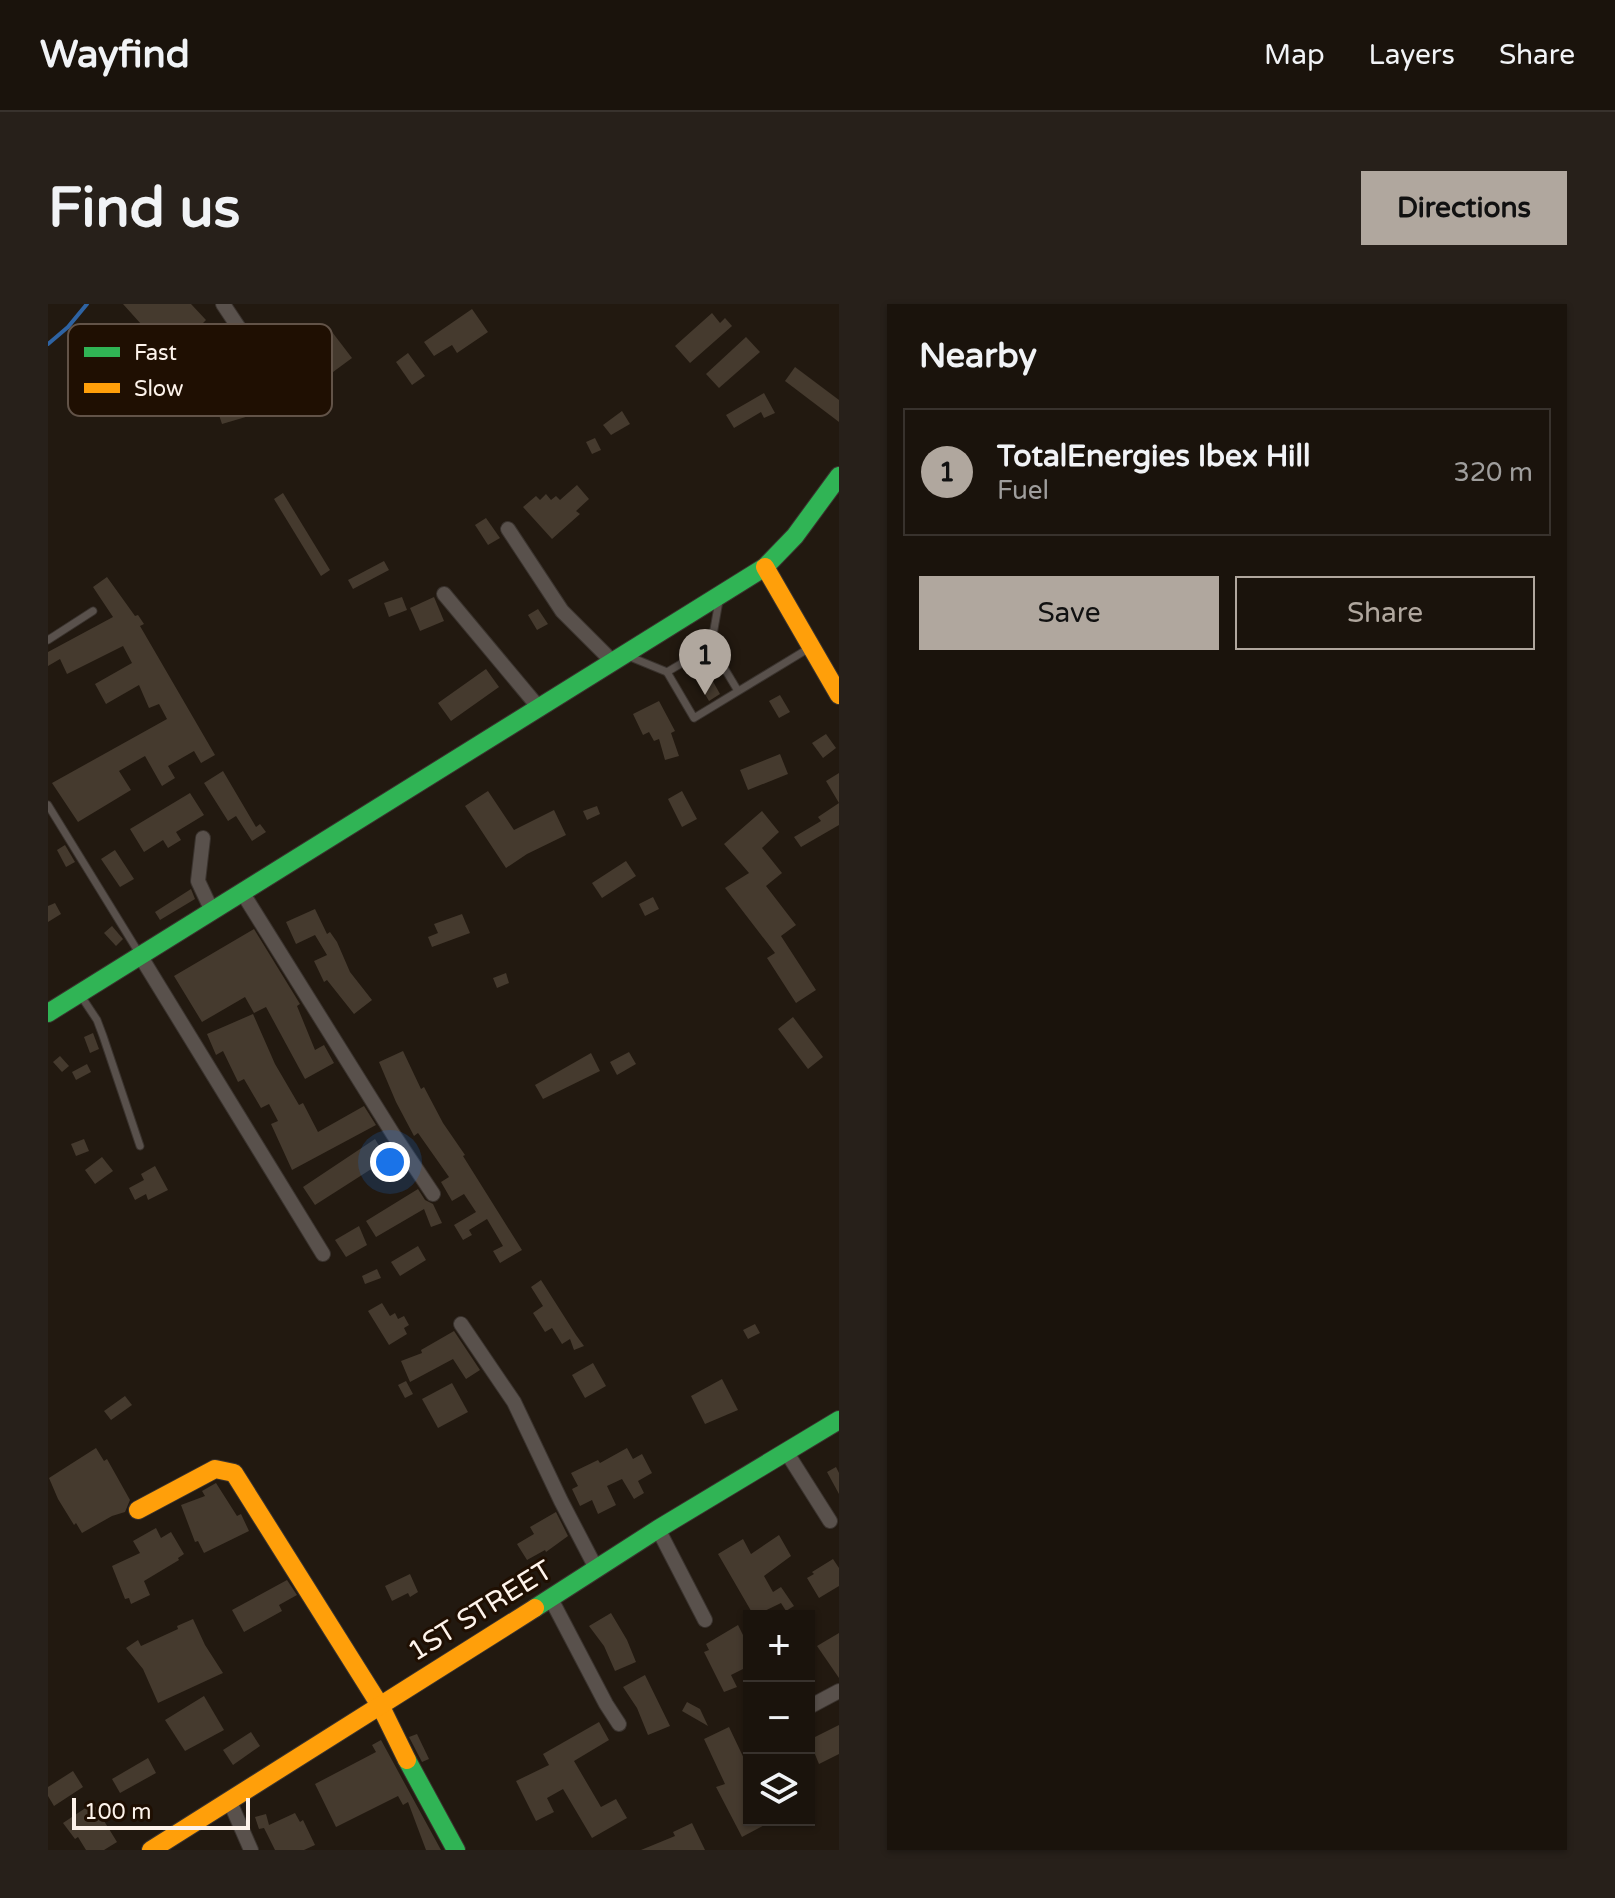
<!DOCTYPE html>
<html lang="en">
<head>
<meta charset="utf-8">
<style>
	:root { --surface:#1a130c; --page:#27201a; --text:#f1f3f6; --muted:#9f9e9d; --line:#38322d; --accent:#b0a79e }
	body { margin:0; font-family:"Varela Round",sans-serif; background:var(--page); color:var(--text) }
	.controls { position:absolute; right:24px; bottom:24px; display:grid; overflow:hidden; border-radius:0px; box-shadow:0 2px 6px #0004 }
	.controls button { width:72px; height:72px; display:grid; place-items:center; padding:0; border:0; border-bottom:2px solid var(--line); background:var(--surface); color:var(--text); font:40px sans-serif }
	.scale { position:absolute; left:24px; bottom:20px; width:178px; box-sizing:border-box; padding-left:8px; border:4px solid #fdf3eb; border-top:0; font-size:22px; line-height:28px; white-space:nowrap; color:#fdf3eb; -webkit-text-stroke:6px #1f0f02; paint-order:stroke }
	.you { position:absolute; left:342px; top:858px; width:28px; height:28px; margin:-20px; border:6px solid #fff; border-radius:50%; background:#1a73e8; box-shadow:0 0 0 12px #1a73e833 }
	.badge { display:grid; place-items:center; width:52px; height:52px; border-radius:50%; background:var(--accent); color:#111; font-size:26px; font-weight:700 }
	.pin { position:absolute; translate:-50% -66px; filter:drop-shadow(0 2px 4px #0008) }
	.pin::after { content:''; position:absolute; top:42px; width:28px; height:24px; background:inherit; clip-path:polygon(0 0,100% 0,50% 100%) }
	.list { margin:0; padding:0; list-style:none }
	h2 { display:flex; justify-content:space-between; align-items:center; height:104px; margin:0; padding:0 32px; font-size:34px }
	h2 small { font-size:26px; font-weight:400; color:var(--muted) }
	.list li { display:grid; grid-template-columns:52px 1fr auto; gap:24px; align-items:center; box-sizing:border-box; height:128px; margin:0 16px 16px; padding:0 16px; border:2px solid var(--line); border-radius:0px }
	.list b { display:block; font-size:30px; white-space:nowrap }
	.list p { margin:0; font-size:26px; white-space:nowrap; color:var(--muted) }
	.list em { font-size:26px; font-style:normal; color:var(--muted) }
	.actions { display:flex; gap:16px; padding:24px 32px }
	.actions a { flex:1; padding:18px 0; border:2px solid var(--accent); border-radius:0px; text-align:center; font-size:28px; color:var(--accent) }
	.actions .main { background:var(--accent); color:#111 }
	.icon { flex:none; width:44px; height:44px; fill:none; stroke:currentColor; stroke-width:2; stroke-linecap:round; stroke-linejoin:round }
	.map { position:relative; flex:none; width:791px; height:1546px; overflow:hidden; border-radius:0px }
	header { display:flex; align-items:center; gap:48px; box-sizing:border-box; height:112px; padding:0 40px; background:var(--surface); border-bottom:2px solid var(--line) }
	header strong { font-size:38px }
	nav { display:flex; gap:44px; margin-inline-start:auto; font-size:28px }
	.intro { display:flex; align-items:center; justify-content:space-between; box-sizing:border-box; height:192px; padding:0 48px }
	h1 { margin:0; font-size:56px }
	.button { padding:20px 36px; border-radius:0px; background:var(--accent); color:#111; font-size:28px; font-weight:700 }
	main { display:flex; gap:48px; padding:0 48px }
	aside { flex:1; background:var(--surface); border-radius:0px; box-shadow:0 2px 6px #0004 }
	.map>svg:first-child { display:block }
</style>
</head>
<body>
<header>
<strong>Wayfind</strong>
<nav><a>Map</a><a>Layers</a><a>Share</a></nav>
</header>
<div class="intro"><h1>Find us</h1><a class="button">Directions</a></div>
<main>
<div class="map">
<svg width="791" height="1546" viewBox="0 0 791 1546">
	<rect width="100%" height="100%" fill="#221910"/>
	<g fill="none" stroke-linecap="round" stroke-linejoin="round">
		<path stroke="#2e63a3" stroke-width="4" d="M0,40L20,23L39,0"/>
	</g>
	<g fill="#453a2e">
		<path d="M75,0H143L158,16L155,19L172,38L176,35L181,40L185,36L191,42L196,49L193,52L198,58L179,77L165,63L141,82L128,69L139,59L115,35L111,40Z"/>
		<path d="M424,5L440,28L409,49L404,41L386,52L376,38Z"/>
		<path d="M664,9L672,19L677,14L684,22L642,59L627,42Z"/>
		<path d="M281,24L304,54L285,68L261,39Z"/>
		<path d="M698,33L712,48L671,84L658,70Z"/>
		<path d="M360,49L377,72L364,81L348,58Z"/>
		<path d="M747,63L791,96V118L737,77Z"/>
		<path d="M253,81L262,99L232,113L228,104L174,120L165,93L202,82L207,97L210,96L211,101Z"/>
		<path d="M716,89L727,109L716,114L713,108L686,124L678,111Z"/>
		<path d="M574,107L582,120L563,131L555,121Z"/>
		<path d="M547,134L553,146L544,150L538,138Z"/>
		<path d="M529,181L541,195L528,207L532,210L504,235L475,203L488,192L492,196L498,190L503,196L508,192L512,196Z"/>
		<path d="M235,189L282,266L273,272L226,195Z"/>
		<path d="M438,214L452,234L440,241L427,221Z"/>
		<path d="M336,257L341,266L305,285L300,276Z"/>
		<path d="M59,273L87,312L90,311L96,320L92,322L167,451L153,459L146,447L120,462L127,474L114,482L97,452L71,467L83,486L30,518L4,479L119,415L111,400L101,404L91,381L58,400L47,380L84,359L75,342L19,370L12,355L0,362V348L65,313L45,283Z"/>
		<path d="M354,293L359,306L341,313L336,299Z"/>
		<path d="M386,293L396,317L372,327L362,304Z"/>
		<path d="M490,305L500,320L489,326L480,311Z"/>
		<path d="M653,356L672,390L661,397L641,363Z"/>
		<path d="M438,365L451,383L403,417L390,399Z"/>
		<path d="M732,391L742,408L731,414L721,397Z"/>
		<path d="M611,397L627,427L623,429L631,452L617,456L611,435L606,437L601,428L595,431L585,410Z"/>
		<path d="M778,430L788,444L775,454L764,439Z"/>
		<path d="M732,450L740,470L700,486L692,466Z"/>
		<path d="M175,467L208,523L212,520L218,528L204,537L188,512L180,517L156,479Z"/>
		<path d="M791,469V499L778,477Z"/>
		<path d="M440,487L466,526L506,506L518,531L479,550L458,564L417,502Z"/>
		<path d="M634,487L649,515L634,523L620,495Z"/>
		<path d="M142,489L156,511L128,528L133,536L120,544L115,536L96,548L82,525Z"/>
		<path d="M791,499V521L753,543L746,533L773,517L770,513Z"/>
		<path d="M549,502L552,510L539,516L535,507Z"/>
		<path d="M714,507L731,528L714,544L734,569L718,582L748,621L733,632L768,686L748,699L719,654L727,649L677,584L701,569L676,540Z"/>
		<path d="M17,541L27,558L18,563L9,546Z"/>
		<path d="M67,546L86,575L72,583L53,555Z"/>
		<path d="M578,557L588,572L554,594L544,579Z"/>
		<path d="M143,585L147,595L112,616L107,608Z"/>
		<path d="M605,593L611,605L597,612L591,600Z"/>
		<path d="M7,599L13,610L0,618V602Z"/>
		<path d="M267,605L279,630L282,628L289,638L302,668L324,696L306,710L279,676L276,678L266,657L279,651L267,631L248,640L238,618Z"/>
		<path d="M414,610L422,629L384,643L380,633L390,629L386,620Z"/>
		<path d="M64,622L75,635L68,642L56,629Z"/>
		<path d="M206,625L252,700L249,702L267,746L276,741L286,759L257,775L218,703L206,709L197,693L154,718L126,672Z"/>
		<path d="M458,669L461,679L449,684L445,674Z"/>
		<path d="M205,710L227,760L251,801L255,799L270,828L316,802L328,821L244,866L223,820L230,817L221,800L213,804L196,775L190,778L175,747L168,751L159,730Z"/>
		<path d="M745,713L775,753L760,765L730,725Z"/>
		<path d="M45,729L51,745L42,749L36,733Z"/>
		<path d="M355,747L373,785L376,783L395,819L417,851L415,852L474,946L452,959L445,947L455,942L439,915L421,926L424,931L415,936L406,921L428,908L416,890L404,897L393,878L401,873L370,829L366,832L348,798L331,758Z"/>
		<path d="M581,748L588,760L569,771L562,758Z"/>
		<path d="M543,749L552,767L495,795L487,781Z"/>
		<path d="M12,752L21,762L14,768L5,758Z"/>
		<path d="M39,760L43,768L28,776L24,768Z"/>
		<path d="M36,835L41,847L28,852L23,840Z"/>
		<path d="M327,835L339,855L267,901L255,883Z"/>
		<path d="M54,853L65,867L47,880L37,866Z"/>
		<path d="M107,862L120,886L100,896L98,890L87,896L81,884L96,876L93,870Z"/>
		<path d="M370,885L377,896L385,900L394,919L383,923L376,905L328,933L318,917Z"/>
		<path d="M311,922L319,941L298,953L287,936Z"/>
		<path d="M370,942L378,956L352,972L343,958Z"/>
		<path d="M329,965L333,974L317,980L314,972Z"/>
		<path d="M493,976L528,1031L536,1042L526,1046L522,1035L514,1040L504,1024L497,1028L485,1009L495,1002L483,983Z"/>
		<path d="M334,999L342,1012L347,1009L350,1015L356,1012L361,1021L356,1024L359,1030L341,1041L320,1007Z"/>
		<path d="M707,1020L712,1029L700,1035L695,1026Z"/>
		<path d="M406,1027L432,1066L418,1075L405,1055L362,1078L353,1057L374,1049L373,1046Z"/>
		<path d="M545,1059L558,1082L537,1094L524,1071Z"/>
		<path d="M674,1075L690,1106L657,1120L643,1092Z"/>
		<path d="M358,1077L365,1090L357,1094L350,1081Z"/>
		<path d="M404,1079L420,1108L390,1124L374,1095Z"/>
		<path d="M77,1092L84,1101L63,1116L56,1107Z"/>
		<path d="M48,1144L56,1157L59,1155L82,1196L77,1208L64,1212L34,1229L28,1219L26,1221L10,1195L1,1174Z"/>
		<path d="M579,1144L585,1155L594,1150L604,1169L590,1177L596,1189L586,1195L574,1175L559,1182L568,1201L550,1210L544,1196L532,1202L524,1185L530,1182L523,1169L550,1156L552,1159Z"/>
		<path d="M788,1163L791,1169V1190L779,1168Z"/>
		<path d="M168,1179L189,1212L193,1210L201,1227L156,1249L150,1237L147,1238L133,1201L157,1192L154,1187Z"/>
		<path d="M508,1208L520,1232L498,1248L497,1246L479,1256L469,1240L486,1230L482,1223Z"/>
		<path d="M108,1224L113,1234L123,1228L136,1250L130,1254L131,1256L96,1277L102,1291L83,1300L81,1294L77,1295L64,1262L92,1249L85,1237Z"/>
		<path d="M731,1231L743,1252L716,1272L725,1288L733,1283L746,1302L738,1307L733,1299L706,1312L670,1250L695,1235L703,1250Z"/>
		<path d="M785,1255L791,1264V1282L771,1294L759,1274L766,1270L764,1268Z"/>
		<path d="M362,1270L370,1288L362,1293L360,1289L344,1297L337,1282Z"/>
		<path d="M239,1276L249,1291L231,1301L234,1307L196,1328L184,1306Z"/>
		<path d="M563,1309L579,1336L588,1358L567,1367L556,1342L541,1322Z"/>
		<path d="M145,1315L157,1341L175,1369L110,1399L95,1365L78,1344L90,1336L93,1342L130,1325L129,1322Z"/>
		<path d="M690,1321L701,1343V1362L683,1371L689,1383L676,1388L656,1348L661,1346L658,1340Z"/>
		<path d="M791,1329V1374L769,1342Z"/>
		<path d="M597,1371L622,1422L600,1431L589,1404L575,1383Z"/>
		<path d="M156,1392L176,1426L137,1447L117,1416Z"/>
		<path d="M639,1398L652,1405L660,1422L634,1407Z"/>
		<path d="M551,1418L561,1436L526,1457L553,1503L568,1495L579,1514L544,1534L515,1485L499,1494L506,1508L488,1517L468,1477L501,1461L495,1450Z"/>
		<path d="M791,1421V1450L771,1460L761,1436Z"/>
		<path d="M681,1423L701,1465V1516H726L694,1533L668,1483L677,1480L656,1435Z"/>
		<path d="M203,1428L212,1442L185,1461L175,1446Z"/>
		<path d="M369,1430L381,1455L374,1458L361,1433Z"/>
		<path d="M333,1436L393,1546H378L360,1498L355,1501L350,1492L288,1523L267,1480L328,1448L324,1441Z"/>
		<path d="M100,1454L108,1469L72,1489L64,1475Z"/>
		<path d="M25,1467L35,1483L6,1502L0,1492V1483Z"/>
		<path d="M45,1499L69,1538L56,1546H38L30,1533L27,1535L15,1519Z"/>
		<path d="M247,1509L252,1518L255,1516L267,1541L256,1546H227L216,1524L211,1525L207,1513L218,1510L221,1521Z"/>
		<path d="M644,1519L657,1546H593L627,1532L625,1528Z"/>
	</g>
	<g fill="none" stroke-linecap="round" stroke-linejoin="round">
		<defs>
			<g id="lane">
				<path d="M0,336L45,307"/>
				<path d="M663,342L671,297"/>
				<path d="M580,352L619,368"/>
				<path d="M690,387L663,342L619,368L646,414L763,343"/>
				<path d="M0,501L91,649"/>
				<path d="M33,692L49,716L55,732L92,842"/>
			</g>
			<g id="street">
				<path d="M175,0L203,42"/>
				<path d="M460,225L514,307L565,358"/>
				<path d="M396,290L492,405"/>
				<path d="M155,534L150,577L164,607"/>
				<path d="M194,588L345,830L385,890"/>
				<path d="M93,653L275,950"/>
				<path d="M413,1020L466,1098L513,1197L549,1266"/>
				<path d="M739,1149L782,1217"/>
				<path d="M610,1225L657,1316"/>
				<path d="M503,1295L558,1400L571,1420"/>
				<path d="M761,1403L791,1387"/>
				<path d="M182,1498L203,1546"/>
			</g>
			<g id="fast">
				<path d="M0,709L717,263L747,232L791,172"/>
				<path d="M487,1304L610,1225L791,1116"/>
				<path d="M359,1456L408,1546"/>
			</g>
			<g id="slow">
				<path d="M717,263L791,391"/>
				<path d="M90,1206L167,1165L186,1169L333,1403L359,1456"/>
				<path d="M103,1546L487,1304"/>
			</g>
		</defs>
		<use href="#lane" stroke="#3a332e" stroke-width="9"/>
		<use href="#street" stroke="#3a332e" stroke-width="16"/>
		<use href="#fast" stroke="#3a332e" stroke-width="20"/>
		<use href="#slow" stroke="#3a332e" stroke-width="20"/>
		<use href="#lane" stroke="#59514c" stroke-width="7"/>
		<use href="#street" stroke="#59514c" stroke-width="14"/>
		<use href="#fast" stroke="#30b455" stroke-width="18"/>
		<use href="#slow" stroke="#ff9f0a" stroke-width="18"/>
	</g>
	<g text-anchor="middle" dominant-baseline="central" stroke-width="6" stroke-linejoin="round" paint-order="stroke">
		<g font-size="28" fill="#fdf3eb" stroke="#1f0f02">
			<text transform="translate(432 1307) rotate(-32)">1ST STREET</text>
		</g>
	</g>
	<rect x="20" y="20" width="264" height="92" rx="12" fill="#1f0f02" stroke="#625348" stroke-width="2"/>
	<rect x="36" y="43" width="36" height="10" fill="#30b455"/>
	<rect x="36" y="79" width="36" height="10" fill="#ff9f0a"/>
	<g font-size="22" fill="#fdf3eb">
		<text x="86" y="56">Fast</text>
		<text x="86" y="92">Slow</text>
	</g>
</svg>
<div class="controls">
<button>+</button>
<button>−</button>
<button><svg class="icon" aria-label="layers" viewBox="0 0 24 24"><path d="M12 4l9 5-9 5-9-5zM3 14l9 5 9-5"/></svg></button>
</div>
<div class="scale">100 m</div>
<div class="you"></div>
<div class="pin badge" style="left:657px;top:391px">1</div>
</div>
<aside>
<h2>Nearby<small></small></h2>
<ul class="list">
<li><span class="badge">1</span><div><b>TotalEnergies Ibex Hill</b><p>Fuel</p></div><em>320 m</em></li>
</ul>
<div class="actions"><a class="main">Save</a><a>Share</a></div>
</aside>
</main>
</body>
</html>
